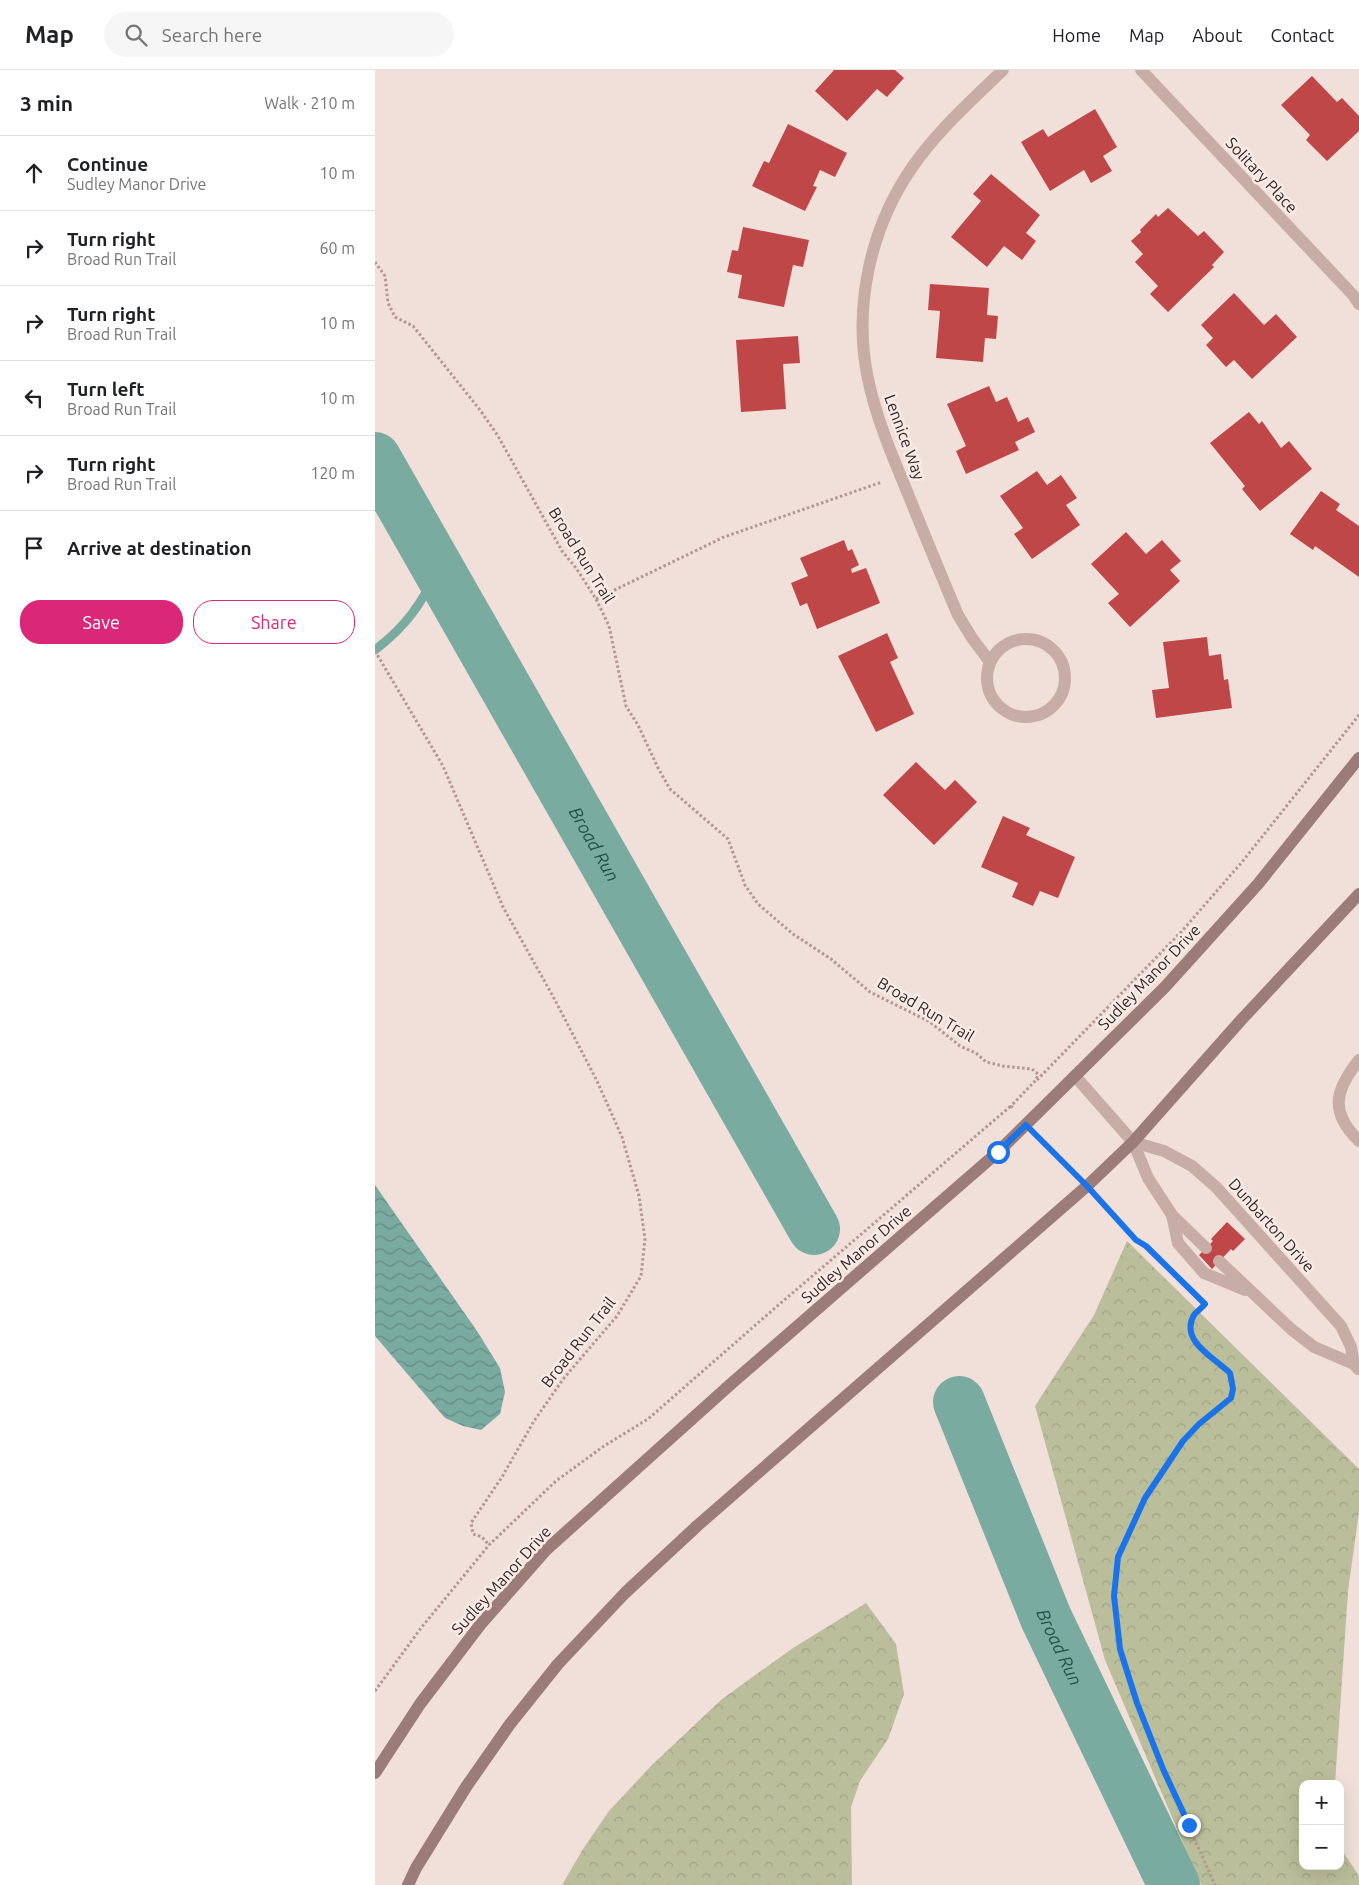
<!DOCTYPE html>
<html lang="en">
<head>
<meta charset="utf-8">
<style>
	:root { --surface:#fff; --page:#f6f6f6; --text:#202124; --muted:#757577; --line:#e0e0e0; --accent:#db2777 }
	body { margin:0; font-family:Ubuntu,sans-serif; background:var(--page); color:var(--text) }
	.controls { position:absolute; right:15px; bottom:15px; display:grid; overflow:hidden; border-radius:10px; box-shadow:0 5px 20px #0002 }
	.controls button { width:45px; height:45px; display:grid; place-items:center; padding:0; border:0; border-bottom:1px solid var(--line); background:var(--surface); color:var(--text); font:25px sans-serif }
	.stop { position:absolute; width:15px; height:15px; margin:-11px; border:4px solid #1a73e8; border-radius:50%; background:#fff }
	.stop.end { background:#1a73e8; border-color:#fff; box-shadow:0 1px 5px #0008 }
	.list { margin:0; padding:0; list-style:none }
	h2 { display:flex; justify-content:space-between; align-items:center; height:65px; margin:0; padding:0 20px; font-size:21px }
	h2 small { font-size:16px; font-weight:400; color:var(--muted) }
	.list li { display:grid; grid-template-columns:32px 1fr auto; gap:15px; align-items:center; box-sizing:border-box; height:75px; padding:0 20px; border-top:1px solid var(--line) }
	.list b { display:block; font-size:19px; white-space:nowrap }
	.list p { margin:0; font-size:16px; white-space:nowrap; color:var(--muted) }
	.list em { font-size:16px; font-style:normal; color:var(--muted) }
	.actions { display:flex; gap:10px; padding:15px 20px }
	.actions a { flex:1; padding:11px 0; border:1px solid var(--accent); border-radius:20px; text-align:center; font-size:18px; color:var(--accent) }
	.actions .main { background:var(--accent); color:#fff }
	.icon { flex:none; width:28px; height:28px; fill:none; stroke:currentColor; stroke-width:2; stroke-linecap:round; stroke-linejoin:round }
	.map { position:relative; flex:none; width:984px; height:1815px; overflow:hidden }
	header { display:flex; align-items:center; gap:30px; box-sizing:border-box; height:70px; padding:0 25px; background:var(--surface); border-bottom:1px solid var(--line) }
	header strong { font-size:24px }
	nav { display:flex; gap:28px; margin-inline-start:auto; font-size:18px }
	.search { width:350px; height:45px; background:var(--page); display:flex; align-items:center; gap:12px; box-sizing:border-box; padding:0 18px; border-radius:28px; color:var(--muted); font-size:19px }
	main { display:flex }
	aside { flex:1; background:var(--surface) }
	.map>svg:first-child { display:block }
</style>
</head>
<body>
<header>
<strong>Map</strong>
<div class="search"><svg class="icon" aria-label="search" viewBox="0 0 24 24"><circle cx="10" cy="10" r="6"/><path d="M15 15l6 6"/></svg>Search here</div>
<nav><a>Home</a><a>Map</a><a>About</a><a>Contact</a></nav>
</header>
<main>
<aside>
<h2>3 min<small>Walk · 210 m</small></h2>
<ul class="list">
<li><svg class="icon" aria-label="ahead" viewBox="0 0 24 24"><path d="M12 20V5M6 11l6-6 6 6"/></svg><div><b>Continue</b><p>Sudley Manor Drive</p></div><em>10 m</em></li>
<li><svg class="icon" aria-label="right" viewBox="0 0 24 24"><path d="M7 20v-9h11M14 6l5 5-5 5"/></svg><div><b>Turn right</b><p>Broad Run Trail</p></div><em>60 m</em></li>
<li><svg class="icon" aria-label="right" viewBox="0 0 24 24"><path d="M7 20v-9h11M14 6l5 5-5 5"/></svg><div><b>Turn right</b><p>Broad Run Trail</p></div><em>10 m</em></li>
<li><svg class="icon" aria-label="left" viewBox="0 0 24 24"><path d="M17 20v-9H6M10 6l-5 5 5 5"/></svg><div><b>Turn left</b><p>Broad Run Trail</p></div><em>10 m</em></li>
<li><svg class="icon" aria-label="right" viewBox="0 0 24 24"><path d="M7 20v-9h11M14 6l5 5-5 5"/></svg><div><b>Turn right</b><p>Broad Run Trail</p></div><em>120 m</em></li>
<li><svg class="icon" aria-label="arrive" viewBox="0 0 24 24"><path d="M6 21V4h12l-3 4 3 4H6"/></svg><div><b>Arrive at destination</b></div></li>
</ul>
<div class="actions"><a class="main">Save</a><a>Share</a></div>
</aside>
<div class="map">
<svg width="984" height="1815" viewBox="0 0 984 1815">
	<defs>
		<pattern id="forest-crowns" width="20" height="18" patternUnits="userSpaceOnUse" patternTransform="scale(1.25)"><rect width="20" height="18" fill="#bbbe9a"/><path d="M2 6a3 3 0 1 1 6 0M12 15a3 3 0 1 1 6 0" fill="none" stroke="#a1a385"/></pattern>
		<pattern id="water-waves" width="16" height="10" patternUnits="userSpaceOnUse" patternTransform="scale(1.25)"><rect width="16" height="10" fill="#7aaba1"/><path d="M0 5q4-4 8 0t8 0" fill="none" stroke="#658b83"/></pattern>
	</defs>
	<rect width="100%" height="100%" fill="#f0e0d9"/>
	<g fill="url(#forest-crowns)">
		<path d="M752,1171L984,1399V1442L973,1521L960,1714H928V1796H965V1777L984,1806V1815H826L730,1590L660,1336L719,1245Z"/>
		<path d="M491,1533L521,1574L529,1624L513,1669L485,1711L476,1737L477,1815H187L208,1779L234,1741L277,1695L347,1629L418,1578Z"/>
	</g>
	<path fill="url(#water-waves)" d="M0,1115L102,1261L125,1298L130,1322L125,1344L106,1360L88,1356L70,1348L0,1266Z"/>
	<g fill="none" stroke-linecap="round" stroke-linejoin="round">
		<path stroke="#7aaba1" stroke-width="9" d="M0,580C30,557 47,534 62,500"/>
		<g stroke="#7aaba1" stroke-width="52">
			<path id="s1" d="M0,388L439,1159"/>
			<path id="s2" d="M584,1332L671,1548L799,1815"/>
		</g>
	</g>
	<g fill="#c04748">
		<path d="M459,0H520L529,8L512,27L502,19L472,51L440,21Z"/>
		<path d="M937,6L962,32L967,28L984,46V61L952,91L931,70L935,65L906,35Z"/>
		<path d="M720,39L742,77L728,86L737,101L716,113L709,100L675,121L646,72L668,59L673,67Z"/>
		<path d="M413,54L472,83L460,107L445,100L438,116L442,117L430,141L377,116L389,91L394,93Z"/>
		<path d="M616,104L665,145L651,163L661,171L647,190L629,176L612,197L576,167L606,131L598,124Z"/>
		<path d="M793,138L823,166L829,161L849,182L837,195L839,197L793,242L775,224L783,216L760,192L768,184L756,171L766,162L765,160L781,144L783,147Z"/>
		<path d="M368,157L434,170L428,197L418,195L409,237L363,228L367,205L352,202L357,180L363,181Z"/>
		<path d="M555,214L614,218L612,245L623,246L621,269L610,268L608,292L561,288L565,241L553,240Z"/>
		<path d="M859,223L889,255L901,244L922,267L877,309L859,290L851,297L831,275L838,268L826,255Z"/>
		<path d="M423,266L425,293L408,294L411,339L366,342L361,270Z"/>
		<path d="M614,316L621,332L632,327L643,352L653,347L660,362L640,372L644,380L591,404L581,381L591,376L572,334Z"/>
		<path d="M874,342L884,354L887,351L906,378L914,371L937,399L885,441L867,419L870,416L835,373Z"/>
		<path d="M662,401L672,415L686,405L702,428L691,435L705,455L657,489L639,464L648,458L625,426Z"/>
		<path d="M946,421L965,434L961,440L984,456V507L940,476L938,480L915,464Z"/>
		<path d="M751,462L771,484L787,470L806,491L795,500L805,511L755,557L733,533L744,524L716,494Z"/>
		<path d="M469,470L473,481L477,479L484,495L476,499L477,503L491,498L505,533L442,559L432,533L425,536L416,513L433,506L425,488Z"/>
		<path d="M512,563L523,588L515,592L539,644L501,662L463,586Z"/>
		<path d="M832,567L834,586L846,584L849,610L853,609L857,638L781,648L777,620L794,618L788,572Z"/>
		<path d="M541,692L570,720L580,710L602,732L559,775L508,725Z"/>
		<path d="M628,746L655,758L651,765L700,787L683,828L665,821L658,836L637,827L643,813L606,797Z"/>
		<path d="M852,1152L870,1169L858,1181L856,1179L837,1199L824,1185L838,1171L836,1169Z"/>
	</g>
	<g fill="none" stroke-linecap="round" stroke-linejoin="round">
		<g stroke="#b39790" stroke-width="3" stroke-dasharray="2.5 2.5" stroke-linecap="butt">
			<path d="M0,192L10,206L13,233L20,247L38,256L105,340L123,366L187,481L201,498L221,529L234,556L251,636L263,655L283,698L295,719L353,769L370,815L383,834L418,864L456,889L495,922L555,952L585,976L601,983L611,992L628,996L657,999L663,1004L661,1010L636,1036L639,1039"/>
			<path d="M221,529L349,467L507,412"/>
			<path d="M0,581L68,696L128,837L180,930L222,1011L247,1067L264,1126L270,1169L266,1206L242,1246L189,1308L159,1351L127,1407L96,1453L98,1464L107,1467L114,1475"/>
			<path d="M662,1010L807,861L867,792L984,645"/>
			<path d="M666,1070L697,1101"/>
			<path d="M725,1131L761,1171L771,1176L797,1201"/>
			<path d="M819,1223L830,1234C827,1238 822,1241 819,1245C805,1271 840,1288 855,1303L858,1319L856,1328L824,1354L808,1371L770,1428L743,1487L739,1525L745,1579L762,1633L788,1699L840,1815"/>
			<path d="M0,1621L46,1558L114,1475L181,1411L229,1376L273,1349L400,1238L637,1035"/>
		</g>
		<path stroke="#c7ada6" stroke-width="12" d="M984,990C960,1020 954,1042 984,1071"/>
		<g stroke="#c7ada6" stroke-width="12">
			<path d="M766,0L978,225L984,234"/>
			<circle cx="651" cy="608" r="39"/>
			<path d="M615,592L597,568L583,545C565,503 548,461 531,419C516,383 501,347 493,309C478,238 495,159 536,99C561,62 595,32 628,0"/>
			<path d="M700,1006L758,1072L773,1108L797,1145L831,1178"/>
			<path d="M758,1072L789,1081L817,1096L841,1117L966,1256L976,1277L979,1294"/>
			<path d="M797,1145L803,1173L829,1203L870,1220"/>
			<path d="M844,1191L916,1259L939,1277L979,1294L983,1299"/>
		</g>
		<g stroke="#9b7c78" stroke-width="12">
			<path d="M0,1703L45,1634L105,1555L171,1480L357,1313L623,1082L790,917L883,814L984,688"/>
			<path d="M33,1815L41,1798L91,1717L135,1654L183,1594L250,1523L322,1456L712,1116L758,1072L867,949L984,824"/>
		</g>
	</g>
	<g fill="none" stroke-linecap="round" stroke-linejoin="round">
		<path stroke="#1a73e8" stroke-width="6" d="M623,1082L651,1055L712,1116L761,1170L771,1176L830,1234C827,1238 822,1241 819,1245C804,1271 840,1288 855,1303L858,1319L856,1328L824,1354L808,1371L770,1428L743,1487L739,1526L745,1579L762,1633L788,1699L814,1755"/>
	</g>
	<g text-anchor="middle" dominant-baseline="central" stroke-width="5" stroke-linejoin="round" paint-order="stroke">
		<g font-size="16" fill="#342727" stroke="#f8ebe5">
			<text transform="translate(887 105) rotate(47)">Solitary Place</text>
			<text transform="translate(530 367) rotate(70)">Lennice Way</text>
			<text transform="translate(207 485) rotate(58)">Broad Run Trail</text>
			<text transform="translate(774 907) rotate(-46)">Sudley Manor Drive</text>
			<text transform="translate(551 939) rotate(31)">Broad Run Trail</text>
			<text transform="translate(897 1155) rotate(48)">Dunbarton Drive</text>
			<text transform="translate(481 1184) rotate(-41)">Sudley Manor Drive</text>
			<text transform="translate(203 1272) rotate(-52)">Broad Run Trail</text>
			<text transform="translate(126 1510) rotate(-48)">Sudley Manor Drive</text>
		</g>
		<g font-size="18" font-style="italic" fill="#1e5349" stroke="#f8ebe5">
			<text stroke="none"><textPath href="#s1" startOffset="444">Broad Run</textPath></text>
			<text stroke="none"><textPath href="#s2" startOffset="265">Broad Run</textPath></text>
		</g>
	</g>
</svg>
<div class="controls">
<button>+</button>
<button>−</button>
</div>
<div class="stop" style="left:623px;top:1082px"></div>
<div class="stop end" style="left:814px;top:1755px"></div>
</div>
</main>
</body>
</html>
